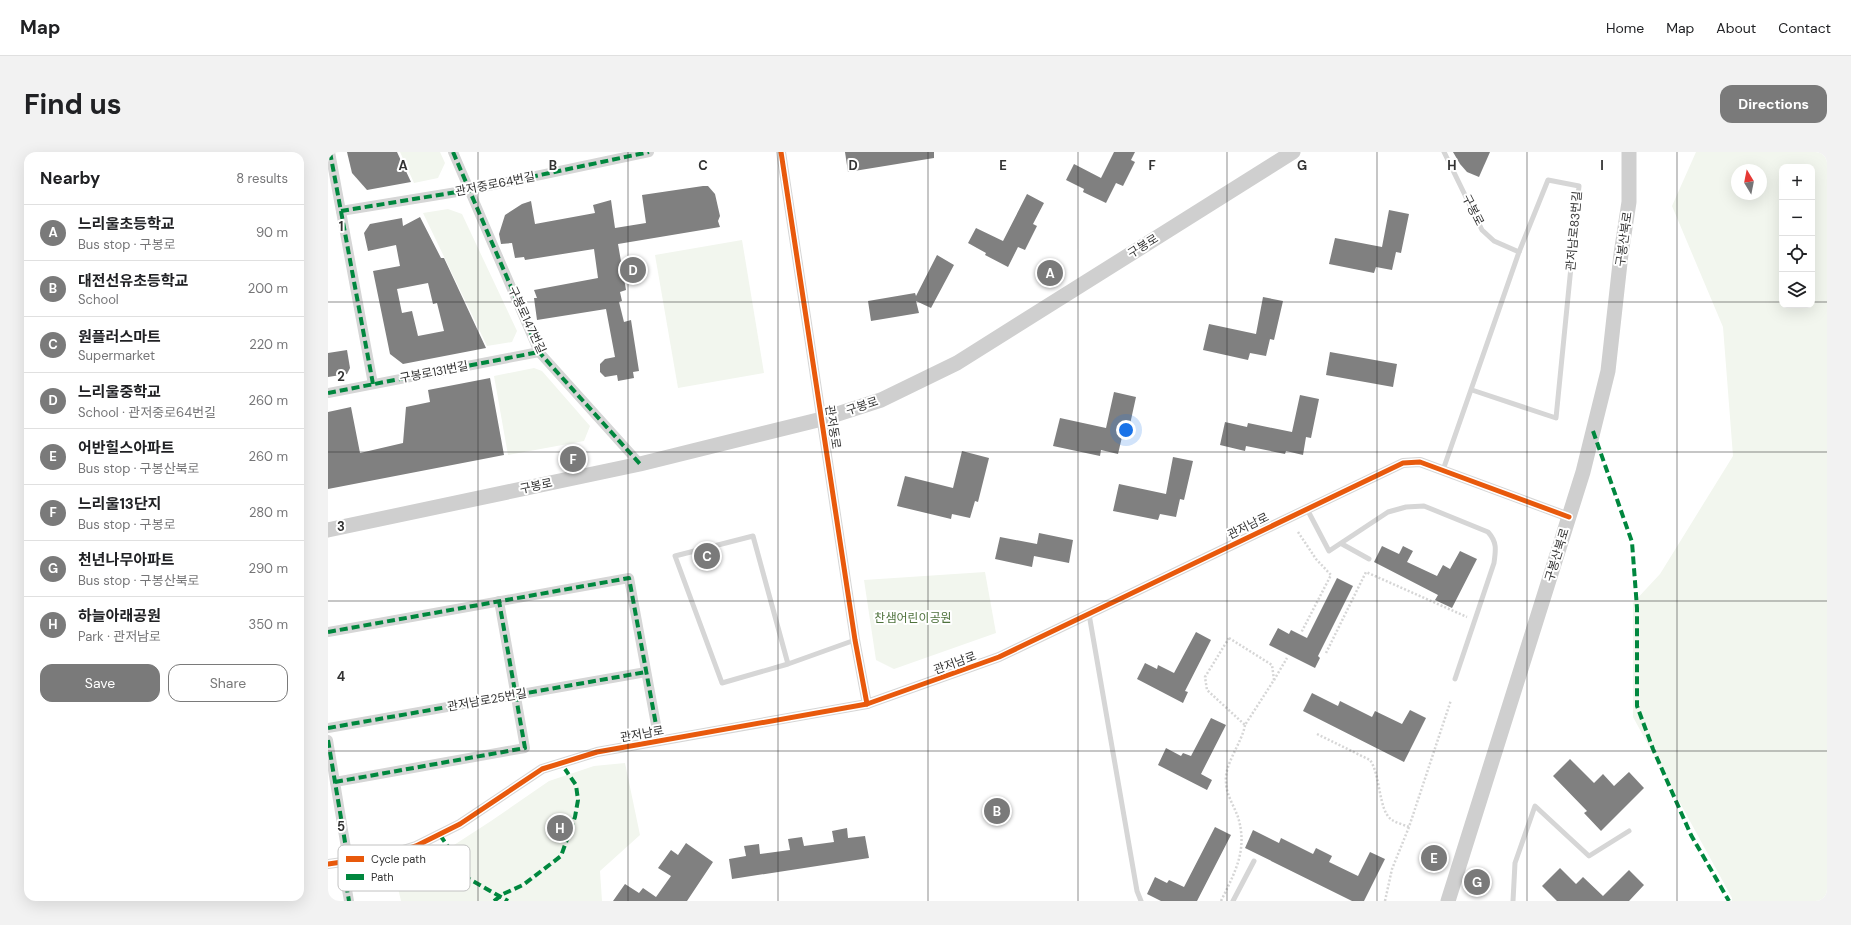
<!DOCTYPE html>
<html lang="en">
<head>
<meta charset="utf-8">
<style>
	:root { --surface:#fff; --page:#f2f2f2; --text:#202124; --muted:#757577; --line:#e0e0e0; --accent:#7a7a7a }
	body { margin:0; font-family:"DM Sans","Noto Sans KR",sans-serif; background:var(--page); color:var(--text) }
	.controls { position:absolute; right:12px; top:12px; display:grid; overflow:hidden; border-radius:8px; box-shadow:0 4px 16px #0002 }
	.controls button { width:36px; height:36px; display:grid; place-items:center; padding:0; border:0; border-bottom:1px solid var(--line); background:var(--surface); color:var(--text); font:20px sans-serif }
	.compass { position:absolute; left:1403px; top:12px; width:36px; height:36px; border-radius:50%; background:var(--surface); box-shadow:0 4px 16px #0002; rotate:350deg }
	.you { position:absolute; left:798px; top:278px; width:14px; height:14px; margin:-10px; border:3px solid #fff; border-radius:50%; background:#1a73e8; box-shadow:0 0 0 6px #1a73e833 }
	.badge { display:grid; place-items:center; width:26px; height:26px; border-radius:50%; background:var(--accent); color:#fff; font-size:13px; font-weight:700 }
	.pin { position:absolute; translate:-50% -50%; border:2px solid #fff; box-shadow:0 1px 4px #0006 }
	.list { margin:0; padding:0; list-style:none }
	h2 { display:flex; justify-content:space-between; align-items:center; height:52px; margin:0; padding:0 16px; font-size:17px }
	h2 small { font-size:13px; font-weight:400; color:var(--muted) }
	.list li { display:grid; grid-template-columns:26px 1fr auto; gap:12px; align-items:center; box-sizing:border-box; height:56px; padding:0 16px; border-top:1px solid var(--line) }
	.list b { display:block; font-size:15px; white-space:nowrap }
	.list p { margin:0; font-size:13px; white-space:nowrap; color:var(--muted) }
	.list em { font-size:13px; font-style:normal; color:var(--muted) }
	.actions { display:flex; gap:8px; padding:12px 16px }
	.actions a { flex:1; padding:9px 0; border:1px solid var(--accent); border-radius:12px; text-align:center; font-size:14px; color:var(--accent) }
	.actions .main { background:var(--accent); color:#fff }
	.icon { flex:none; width:22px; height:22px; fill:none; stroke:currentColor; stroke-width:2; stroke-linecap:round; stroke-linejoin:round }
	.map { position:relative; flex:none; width:1499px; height:749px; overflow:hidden; border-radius:12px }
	header { display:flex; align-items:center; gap:24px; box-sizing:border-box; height:56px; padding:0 20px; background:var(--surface); border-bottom:1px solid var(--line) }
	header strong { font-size:19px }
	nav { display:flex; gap:22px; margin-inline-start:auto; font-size:14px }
	.intro { display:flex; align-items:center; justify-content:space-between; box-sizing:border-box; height:96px; padding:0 24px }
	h1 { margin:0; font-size:28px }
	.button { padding:10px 18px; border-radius:12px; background:var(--accent); color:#fff; font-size:14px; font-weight:700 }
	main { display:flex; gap:24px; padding:0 24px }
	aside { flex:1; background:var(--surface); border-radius:12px; box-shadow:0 4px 16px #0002 }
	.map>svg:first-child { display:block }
</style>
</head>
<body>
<header>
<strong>Map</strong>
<nav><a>Home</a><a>Map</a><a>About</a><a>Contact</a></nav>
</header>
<div class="intro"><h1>Find us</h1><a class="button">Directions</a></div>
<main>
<aside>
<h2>Nearby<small>8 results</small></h2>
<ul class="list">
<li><span class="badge">A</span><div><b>느리울초등학교</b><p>Bus stop · 구봉로</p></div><em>90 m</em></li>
<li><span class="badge">B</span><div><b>대전선유초등학교</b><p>School</p></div><em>200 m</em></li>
<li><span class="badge">C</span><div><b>원플러스마트</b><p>Supermarket</p></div><em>220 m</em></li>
<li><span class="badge">D</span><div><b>느리울중학교</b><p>School · 관저중로64번길</p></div><em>260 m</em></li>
<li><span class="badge">E</span><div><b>어반힐스아파트</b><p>Bus stop · 구봉산북로</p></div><em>260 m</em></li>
<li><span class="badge">F</span><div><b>느리울13단지</b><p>Bus stop · 구봉로</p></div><em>280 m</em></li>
<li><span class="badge">G</span><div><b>천년나무아파트</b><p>Bus stop · 구봉산북로</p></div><em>290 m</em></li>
<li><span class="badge">H</span><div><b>하늘아래공원</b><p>Park · 관저남로</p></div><em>350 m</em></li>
</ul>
<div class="actions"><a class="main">Save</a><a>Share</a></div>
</aside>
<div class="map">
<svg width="1499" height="749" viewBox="0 0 1499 749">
	<rect width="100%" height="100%" fill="#fff"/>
	<g fill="#f2f6ee" fill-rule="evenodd">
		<path d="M72,0H112L117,11L110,26L86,31Z"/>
		<path d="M1368,0H1499V749H1404V746L1305,565V451L1332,422L1405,304L1395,175L1344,54ZM1454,15H1484V153H1454ZM1409,18H1433V42H1409Z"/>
		<path d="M120,57L134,62L189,179L184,190L159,194L95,61Z"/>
		<path d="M414,88L436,221L350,236L327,103Z"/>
		<path d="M206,216L214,219L262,274L256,289L180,303L166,224Z"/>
		<path d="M657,420L668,481L566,517L548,508L536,428Z"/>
		<path d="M297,611L312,683L272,719L274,749H73L66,719L109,704L163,669L221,629L266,614Z"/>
	</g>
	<g fill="#808080" fill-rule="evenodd">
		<path d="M19,0H69L83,30L39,38L24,21Z"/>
		<path d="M517,0H606V6L520,20Z"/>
		<path d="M786,0H807L803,8L807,10L795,34L788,31L778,51L755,40L756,37L738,28L746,12L773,26Z"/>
		<path d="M1125,0H1162L1151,25L1139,20L1132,12Z"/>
		<path d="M375,34H380L387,42L392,64L390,69L392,75L290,92L298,138L292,140L294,149L291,150L296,170L303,168L311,219L305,220L306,226L290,229L289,223L277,225L272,220V212L277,207L287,205L278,157L209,168L206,146H209L206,138L270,126L266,97L197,108L196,105L187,106L184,91L173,92L171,82L177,63L194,52L203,49L207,72L267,61L265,53L283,48L287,76L318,71L314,43Z"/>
		<path d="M699,42L716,51L705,72L709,74L697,98L690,95L680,115L657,103L658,101L640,91L648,76L675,89Z"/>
		<path d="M1061,58L1081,62L1073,101L1068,100L1064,118L1048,115L1046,121L1001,112L1007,86L1054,95Z"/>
		<path d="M92,65L113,106H116L158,196L75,212L62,202L45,119L72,114L68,93L40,99L36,81L42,72L74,66L75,74ZM100,131L105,152L109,151L116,179L90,184L84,159L74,161L69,137Z"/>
		<path d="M609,103L626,113L603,156L588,149L591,161L543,169L540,149L587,141L588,144Z"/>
		<path d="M935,145L955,149L946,188L942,187L938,204L922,201L920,208L875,198L881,172L928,182Z"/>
		<path d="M19,198L22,216L19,222L0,225V201Z"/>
		<path d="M1002,200L1069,212L1065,235L998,223Z"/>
		<path d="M162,226L176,303L0,337V260L23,255L32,301L75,291L78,255L102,250L100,238Z"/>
		<path d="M786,240L808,245L799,286L794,285L790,302L773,298L772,304L725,294L732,266L778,276Z"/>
		<path d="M972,243L991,247L983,286L978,285L975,303L958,299L957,302L918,294L917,299L892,293L897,270L919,275L920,271L964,280Z"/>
		<path d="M634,299L661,306L650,350L647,349L642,366L624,362L623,367L569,354L577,324L625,336Z"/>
		<path d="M845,305L865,309L856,348L852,347L848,365L832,362L830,368L785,359L791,332L838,342Z"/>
		<path d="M711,381L745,388L741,411L706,404L704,415L667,407L672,385L709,392Z"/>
		<path d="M1054,394L1071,402L1075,394L1085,399L1079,410L1109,424L1115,413L1122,417L1132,399L1149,407L1124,456L1107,448L1110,443L1046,410Z"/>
		<path d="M1009,426L1025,434L990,504L992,506L987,516L941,493L950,476L961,482L963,478L979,486Z"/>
		<path d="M868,480L883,488L857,539L860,540L855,551L809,527L817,511L829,517L830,513L846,521Z"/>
		<path d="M984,541L1010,554L1012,549L1044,565L1047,559L1074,572L1082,558L1098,566L1076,610L975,559Z"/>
		<path d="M883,566L898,573L873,622L884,628L879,638L830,613L838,596L853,604L855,601L863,604Z"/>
		<path d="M1242,607L1266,631L1275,622L1286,634L1301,620L1316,636L1273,679L1256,661L1259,659L1225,624Z"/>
		<path d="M887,675L903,683L869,749H833L819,742L827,725L839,731L841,728L856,735Z"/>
		<path d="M519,676L520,686L537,684L541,706L404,727L401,707L418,704L416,694L431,692L432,702L462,698L460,687L474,685L476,694L506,690L504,679Z"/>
		<path d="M925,678L951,691L953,686L985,702L988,696L1004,704L1001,710L1030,724L1042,700L1057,707L1036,749H1024L917,696Z"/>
		<path d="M358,691L385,710L359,749H285L297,732L311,741L315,736L328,745L343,724L330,716L343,698L350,703Z"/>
		<path d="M1232,716L1248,732L1255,725L1275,744L1301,718L1316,733L1301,749H1229L1214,734Z"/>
	</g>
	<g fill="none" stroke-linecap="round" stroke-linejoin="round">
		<g stroke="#d6d6d6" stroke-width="2.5" stroke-dasharray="2 2" stroke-linecap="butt">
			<path d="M970,380L988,407L1003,423L973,481"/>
			<path d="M901,486L944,513L946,528L917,573L879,538L877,525Z"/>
			<path d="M998,501L1038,420L1139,465"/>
			<path d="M946,528L959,506"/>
			<path d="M989,582L1042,608C1053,623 1050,659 1064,668C1069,671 1076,673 1081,675"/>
			<path d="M893,749C907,720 920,698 910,665C906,654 898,642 898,630C896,612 914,591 917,573"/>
			<path d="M1057,749L1064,717L1081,675L1123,548"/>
		</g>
		<g stroke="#d6d6d6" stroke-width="5">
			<path d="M1116,0L1154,78L1166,89L1191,100"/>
			<path d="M1115,318L1191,100L1220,28L1251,34L1228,266L1144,238"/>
			<path d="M979,357L1001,399L1060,360L1078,355L1096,354L1160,380C1169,390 1168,397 1166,411L1127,527"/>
			<path d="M1014,392L1041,407"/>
			<path d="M761,462L809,739L813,749"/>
			<path d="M460,512L425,384L347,404L394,531L460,512L527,488"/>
			<path d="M905,749L926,709"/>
			<path d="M1185,749L1187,711L1207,654L1261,704L1301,679"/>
		</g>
		<g stroke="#d6d6d6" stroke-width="10">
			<path d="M2,0L45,232"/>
			<path d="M125,0L211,200L312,312"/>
			<path d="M453,0L527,488L539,552"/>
			<path d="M13,59L141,38L321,0"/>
			<path d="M0,241L211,200"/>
			<path d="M0,480L301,426L331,589"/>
			<path d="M0,576L318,520"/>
			<path d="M0,588L20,708"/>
			<path d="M7,630L197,596L171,449"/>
			<path d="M14,709L21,749"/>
			<path d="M0,712L56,704L88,694L132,672L214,617L269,600L539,552L671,505L1075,311L1092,310L1241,365"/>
		</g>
		<g stroke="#cfcfcf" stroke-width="15">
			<path d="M0,378L312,312L494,267L553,248L629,211L965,0"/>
			<path d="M1120,749L1255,320L1280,219L1293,102L1301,50V0"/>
		</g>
		<g stroke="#00873e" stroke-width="4" stroke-dasharray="8 4" stroke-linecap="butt">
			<path d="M2,0L45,232"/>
			<path d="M125,0L211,200L312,312"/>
			<path d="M13,59L141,38L321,0"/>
			<path d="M0,241L211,200"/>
			<path d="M1265,279L1304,390L1309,456V554L1325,597L1363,683L1401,749"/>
			<path d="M0,480L301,426L331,589"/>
			<path d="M0,576L318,520"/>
			<path d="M0,588L20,708"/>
			<path d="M7,630L197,596L171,449"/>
			<path d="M112,683L123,699L125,712L136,724L180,749"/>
			<path d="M14,709L21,749"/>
			<path d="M166,749L175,742L195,733L233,704L247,665L250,648L248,633L237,617"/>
		</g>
		<defs>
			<g id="cycleway">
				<path d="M453,0L527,488L539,552"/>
				<path d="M0,712L56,704L88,694L132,672L214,617L269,600L539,552L671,505L1075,311L1092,310L1241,365"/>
			</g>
		</defs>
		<use href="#cycleway" stroke="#fff" stroke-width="8"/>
		<use href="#cycleway" stroke="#e8590c" stroke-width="5"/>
	</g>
	<path fill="none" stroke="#323232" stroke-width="1" stroke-opacity="0.55" d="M150,0V749M300,0V749M450,0V749M600,0V749M750,0V749M899,0V749M1049,0V749M1199,0V749M1349,0V749M0,150H1454M1484,150H1499M0,300H1499M0,449H1499M0,599H1499"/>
	<g text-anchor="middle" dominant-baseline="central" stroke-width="4" stroke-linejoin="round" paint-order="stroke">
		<g font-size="12" fill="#323232" stroke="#fff">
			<text transform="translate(167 32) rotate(-11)">관저중로64번길</text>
			<text transform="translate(1145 58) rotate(63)">구봉로</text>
			<text transform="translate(1246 79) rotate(-85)">관저남로83번길</text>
			<text transform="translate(1296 87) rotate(-82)">구봉산북로</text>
			<text transform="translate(815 94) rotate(-32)">구봉로</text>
			<text transform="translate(199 168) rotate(65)">구봉로147번길</text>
			<text transform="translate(106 220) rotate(-11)">구봉로131번길</text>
			<text transform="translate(534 254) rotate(-18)">구봉로</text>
			<text transform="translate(505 275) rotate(81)">관저동로</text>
			<text transform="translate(208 334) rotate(-12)">구봉로</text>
			<text transform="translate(920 374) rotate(-26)">관저남로</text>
			<text transform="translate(1229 403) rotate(-73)">구봉산북로</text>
			<text transform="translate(627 511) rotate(-20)">관저남로</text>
			<text transform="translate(159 548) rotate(-10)">관저남로25번길</text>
			<text transform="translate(314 582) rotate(-10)">관저남로</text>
		</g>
		<g font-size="12" fill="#4e723c" stroke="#fff">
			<text x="585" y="466">찬샘어린이공원</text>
		</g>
	</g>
	<rect x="10" y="693" width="132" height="46" rx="6" fill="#fff" stroke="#c2c2c2" stroke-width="1"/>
	<rect x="18" y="704" width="18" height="6" fill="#e8590c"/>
	<rect x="18" y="722" width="18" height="6" fill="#00873e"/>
	<g font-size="11" fill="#323232">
		<text x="43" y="711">Cycle path</text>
		<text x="43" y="729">Path</text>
	</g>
	<g font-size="13" text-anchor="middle" font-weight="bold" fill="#323232" stroke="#fff" stroke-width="4" stroke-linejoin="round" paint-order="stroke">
		<text x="75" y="18">A</text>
		<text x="225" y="18">B</text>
		<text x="375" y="18">C</text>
		<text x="525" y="18">D</text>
		<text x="675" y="18">E</text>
		<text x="824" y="18">F</text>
		<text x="974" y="18">G</text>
		<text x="1124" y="18">H</text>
		<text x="1274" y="18">I</text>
		<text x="13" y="79">1</text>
		<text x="13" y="229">2</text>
		<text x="13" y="379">3</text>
		<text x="13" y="529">4</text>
		<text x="13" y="679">5</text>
	</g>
</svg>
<div class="controls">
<button>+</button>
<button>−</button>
<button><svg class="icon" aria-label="locate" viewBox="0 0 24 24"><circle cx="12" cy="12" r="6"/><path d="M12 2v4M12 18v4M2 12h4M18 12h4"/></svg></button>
<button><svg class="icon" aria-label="layers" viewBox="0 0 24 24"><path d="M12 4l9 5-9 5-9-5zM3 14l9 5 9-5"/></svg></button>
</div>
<svg class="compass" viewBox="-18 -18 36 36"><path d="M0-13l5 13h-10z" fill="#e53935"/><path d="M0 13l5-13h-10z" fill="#757577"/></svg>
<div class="you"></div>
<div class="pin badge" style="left:722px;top:121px">A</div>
<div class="pin badge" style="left:669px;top:659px">B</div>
<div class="pin badge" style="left:379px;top:404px">C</div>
<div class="pin badge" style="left:305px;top:118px">D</div>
<div class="pin badge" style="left:1106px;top:706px">E</div>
<div class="pin badge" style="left:245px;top:307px">F</div>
<div class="pin badge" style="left:1149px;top:730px">G</div>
<div class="pin badge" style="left:232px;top:676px">H</div>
</div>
</main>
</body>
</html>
